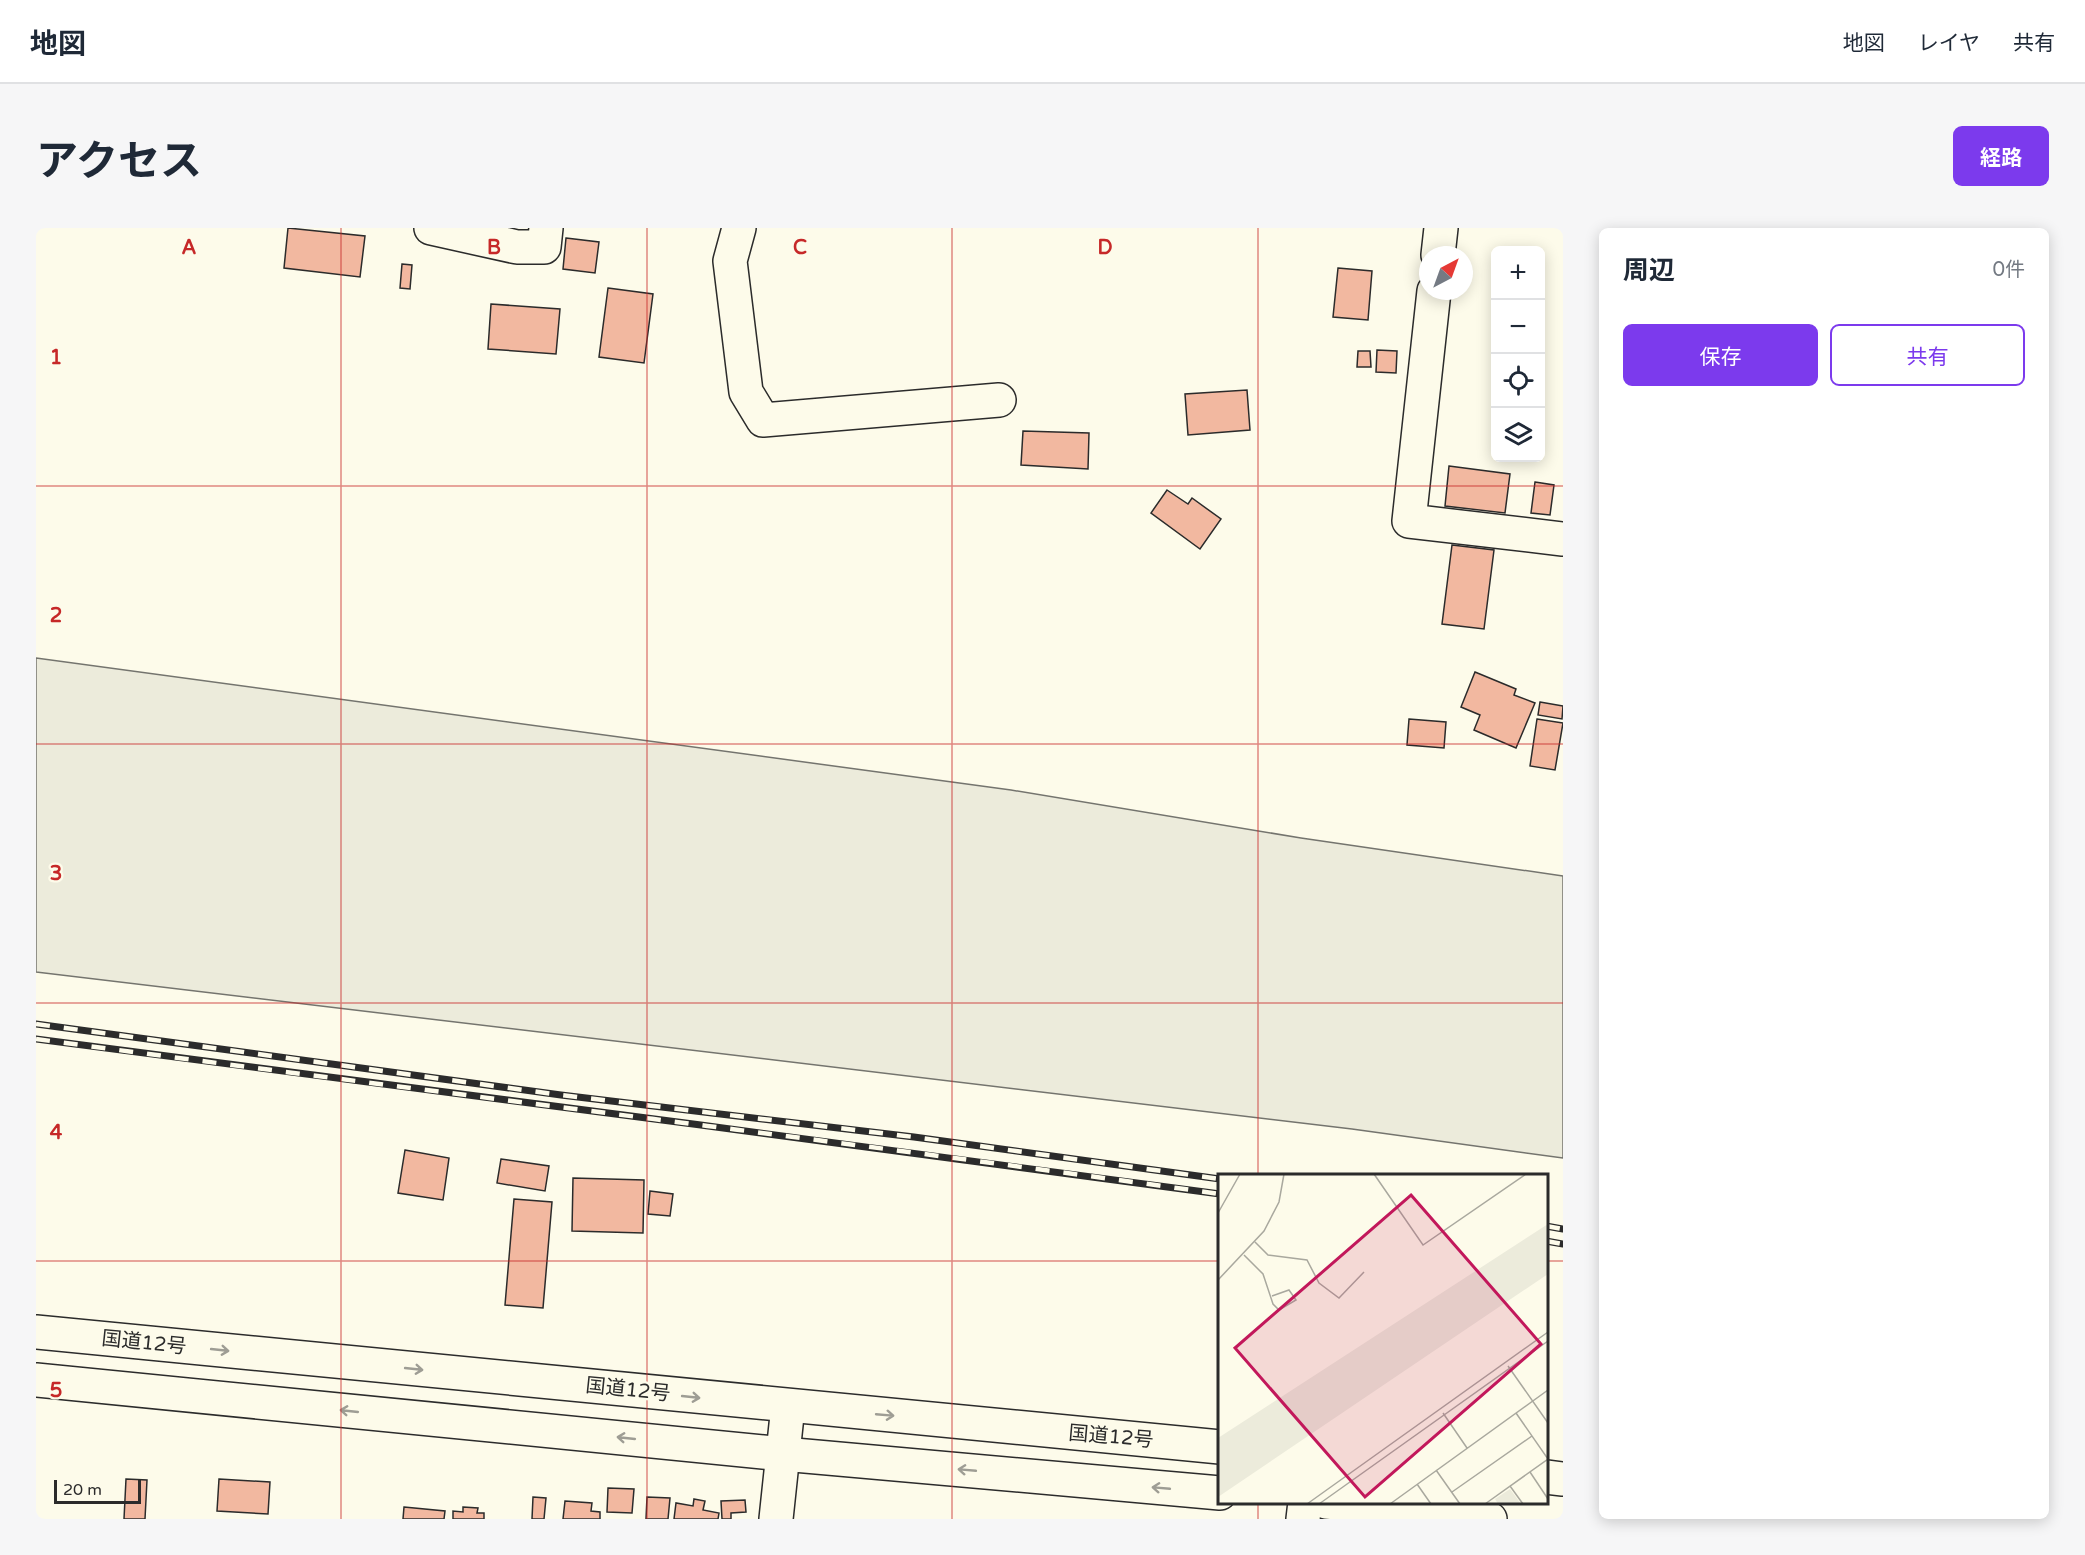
<!DOCTYPE html>
<html lang="ja">
<head>
<meta charset="utf-8">
<style>
	:root { --surface:#fff; --page:#f6f6f7; --text:#1f2937; --muted:#747a83; --line:#e0e1e3; --accent:#7c3aed }
	body { margin:0; font-family:"Varela Round","Noto Sans JP",sans-serif; background:var(--page); color:var(--text) }
	.controls { position:absolute; right:18px; top:18px; display:grid; overflow:hidden; border-radius:9px; box-shadow:0 3px 15px #0003 }
	.controls button { width:54px; height:54px; display:grid; place-items:center; padding:0; border:0; border-bottom:2px solid var(--line); background:var(--surface); color:var(--text); font:30px sans-serif }
	.compass { position:absolute; left:1383px; top:18px; width:54px; height:54px; border-radius:50%; background:var(--surface); box-shadow:0 3px 15px #0003; rotate:41deg }
	.scale { position:absolute; left:18px; bottom:15px; width:87px; box-sizing:border-box; padding-left:6px; border:3px solid #2b2b2b; border-top:0; font-size:16px; line-height:21px; white-space:nowrap; color:#2b2b2b; -webkit-text-stroke:4px #fdfbea; paint-order:stroke }
	.list { margin:0; padding:0; list-style:none }
	h2 { display:flex; justify-content:space-between; align-items:center; height:78px; margin:0; padding:0 24px; font-size:26px }
	h2 small { font-size:20px; font-weight:400; color:var(--muted) }
	.actions { display:flex; gap:12px; padding:18px 24px }
	.actions a { flex:1; padding:14px 0; border:2px solid var(--accent); border-radius:9px; text-align:center; font-size:21px; color:var(--accent) }
	.actions .main { background:var(--accent); color:#fff }
	.icon { flex:none; width:33px; height:33px; fill:none; stroke:currentColor; stroke-width:2; stroke-linecap:round; stroke-linejoin:round }
	.map { position:relative; flex:none; width:1527px; height:1291px; overflow:hidden; border-radius:9px }
	header { display:flex; align-items:center; gap:36px; box-sizing:border-box; height:84px; padding:0 30px; background:var(--surface); border-bottom:2px solid var(--line) }
	header strong { font-size:28px }
	nav { display:flex; gap:33px; margin-inline-start:auto; font-size:21px }
	.intro { display:flex; align-items:center; justify-content:space-between; box-sizing:border-box; height:144px; padding:0 36px }
	h1 { margin:0; font-size:42px }
	.button { padding:15px 27px; border-radius:9px; background:var(--accent); color:#fff; font-size:21px; font-weight:700 }
	main { display:flex; gap:36px; padding:0 36px }
	aside { flex:1; background:var(--surface); border-radius:9px; box-shadow:0 3px 15px #0003 }
	.map>svg:first-child { display:block }
</style>
</head>
<body>
<header>
<strong>地図</strong>
<nav><a>地図</a><a>レイヤ</a><a>共有</a></nav>
</header>
<div class="intro"><h1>アクセス</h1><a class="button">経路</a></div>
<main>
<div class="map">
<svg width="1527" height="1291" viewBox="0 0 1527 1291">
	<rect width="100%" height="100%" fill="#fdfbea"/>
	<path fill="#ecebdb" stroke="#74746e" stroke-width="1.5" d="M0,430L975,562L1265,610L1527,648V930L1316,901L0,744Z"/>
	<g fill="#f2b8a0" stroke="#2b2b2b" stroke-width="1.5">
		<path d="M252,0L329,8L324,49L248,40Z"/>
		<path d="M530,10L563,14L559,45L527,41Z"/>
		<path d="M366,36L376,37L374,61L364,60Z"/>
		<path d="M1302,40L1336,43L1332,92L1297,89Z"/>
		<path d="M572,60L617,66L608,135L563,129Z"/>
		<path d="M455,76L524,81L520,126L452,121Z"/>
		<path d="M1341,122L1361,123L1360,145L1340,144Z"/>
		<path d="M1322,123H1334L1335,139H1321Z"/>
		<path d="M1211,162L1214,202L1152,207L1149,166Z"/>
		<path d="M987,203L1053,205L1052,241L985,237Z"/>
		<path d="M1413,238L1474,246L1469,285L1409,278Z"/>
		<path d="M1499,254L1518,257L1514,287L1495,285Z"/>
		<path d="M1131,262L1152,276L1156,270L1185,291L1164,321L1115,285Z"/>
		<path d="M1416,317L1458,322L1448,401L1406,396Z"/>
		<path d="M1439,444L1480,461L1478,467L1499,475L1480,520L1438,502L1444,487L1425,479Z"/>
		<path d="M1504,474L1527,478L1526,491L1502,487Z"/>
		<path d="M1373,491L1410,494L1408,520L1371,517Z"/>
		<path d="M1501,491L1527,495L1519,542L1494,538Z"/>
		<path d="M369,922L413,930L407,972L362,965Z"/>
		<path d="M465,931L513,938L509,963L461,955Z"/>
		<path d="M537,950L608,952L607,1005L536,1003Z"/>
		<path d="M614,963L637,966L634,988L612,986Z"/>
		<path d="M478,971L516,974L507,1080L469,1077Z"/>
		<path d="M90,1251L111,1252L109,1291H88Z"/>
		<path d="M183,1251L234,1254L232,1286L181,1283Z"/>
		<path d="M572,1260L598,1261L596,1285L571,1284Z"/>
		<path d="M497,1269L510,1270L508,1291H496Z"/>
		<path d="M611,1269L634,1270L632,1291H610Z"/>
		<path d="M658,1271L669,1273L667,1282L683,1285L682,1291H638L640,1275L657,1278Z"/>
		<path d="M709,1272L710,1284L695,1285V1291H686L685,1273Z"/>
		<path d="M529,1273L556,1275L555,1283L564,1284V1291H527Z"/>
		<path d="M368,1279L409,1283L408,1291H367Z"/>
		<path d="M427,1279L442,1280L441,1285H448V1291H417V1283L427,1284Z"/>
	</g>
	<g fill="none" stroke-linecap="round" stroke-linejoin="round">
		<defs>
			<g id="minor">
				<path d="M395,0L481,19H508L510,0"/>
				<path d="M703,0L694,33L710,164L727,192L963,172"/>
				<path d="M1402,27L1405,0"/>
				<path d="M1398,63L1373,293L1527,311"/>
				<path d="M740,1291L752,1178"/>
				<path d="M1267,1291L1269,1274"/>
			</g>
			<g id="highway">
				<path d="M0,1104L1184,1219"/>
				<path d="M0,1152L747,1226L1184,1265"/>
				<path d="M1510,1249L1527,1251"/>
				<path d="M1290,1274L1454,1291"/>
			</g>
		</defs>
		<use href="#minor" stroke="#2b2b2b" stroke-width="36"/>
		<use href="#highway" stroke="#2b2b2b" stroke-width="36"/>
		<use href="#minor" stroke="#fdfbea" stroke-width="33"/>
		<use href="#highway" stroke="#fdfbea" stroke-width="33"/>
		<defs>
			<g id="rail">
				<path d="M0,796L525,867L878,909L1184,951"/>
				<path d="M0,811C394,864 790,911 1184,966"/>
				<path d="M1510,998L1527,1001"/>
				<path d="M1510,1013L1527,1016"/>
			</g>
		</defs>
		<use href="#rail" stroke="#2b2b2b" stroke-width="7"/>
		<use href="#rail" stroke="#fdfbea" stroke-width="4.5" stroke-dasharray="14" stroke-linecap="butt"/>
	</g>
	<defs><path id="oneway-shaft" d="M-6 0H5M1.5-3L5.5 0L1.5 3" fill="none" stroke-width="1.6" stroke-linecap="round" stroke-linejoin="round" transform="scale(1.5)"/></defs>
	<g stroke="#9e9d94">
		<use href="#oneway-shaft" transform="translate(184 1122) rotate(6)"/>
		<use href="#oneway-shaft" transform="translate(378 1141) rotate(6)"/>
		<use href="#oneway-shaft" transform="translate(655 1169) rotate(6)"/>
		<use href="#oneway-shaft" transform="translate(313 1183) rotate(-174)"/>
		<use href="#oneway-shaft" transform="translate(849 1187) rotate(5)"/>
		<use href="#oneway-shaft" transform="translate(590 1210) rotate(-174)"/>
		<use href="#oneway-shaft" transform="translate(931 1242) rotate(-175)"/>
		<use href="#oneway-shaft" transform="translate(1125 1260) rotate(-175)"/>
	</g>
	<path fill="none" stroke="#c62828" stroke-width="1.5" stroke-opacity="0.55" d="M305,0V1291M611,0V1291M916,0V1291M1222,0V948M0,258H1527M0,516H1527M0,775H1527M0,1033H1184M1510,1033H1527M1222,1274V1291"/>
	<g text-anchor="middle" dominant-baseline="central" stroke-width="4.5" stroke-linejoin="round" paint-order="stroke">
		<g font-size="20" fill="#2b2b2b" stroke="#fdfbea">
			<text transform="translate(108 1115) rotate(6)">国道12号</text>
			<text transform="translate(592 1162) rotate(6)">国道12号</text>
			<text transform="translate(1075 1209) rotate(5)">国道12号</text>
		</g>
	</g>
	<g transform="translate(1182 946)">
		<rect width="330" height="330" fill="#fdfbea"/>
		<path d="M330,50V100L0,323V264ZM292,315L303,330H280L277,325Z" fill="#ecebdb"/>
		<path fill="none" stroke="#a9a89e" stroke-width="1.5" d="M156,0L205,71L308,0M0,39L22,0M37,68L50,81L89,86L101,109L121,124L146,98M26,81L45,100L55,130L61,136L78,126L71,116L54,122M0,106L46,57L61,28L66,0M290,192L330,249M225,239L249,274M218,296L242,330M312,298L330,325M199,310L213,330M292,312L305,330M234,318L314,262M89,330L330,158M101,330L330,167M172,330L330,216M267,330L330,285L298,239"/>
		<path fill="#c2185b" fill-opacity="0.15" stroke="#c2185b" stroke-width="3" d="M193,21L323,170L147,323L17,174Z"/>
		<rect width="330" height="330" fill="none" stroke="#2b2b2b" stroke-width="3"/>
	</g>
	<g font-size="20" text-anchor="middle" font-weight="bold" fill="#c62828" stroke="#fdfbea" stroke-width="4.5" stroke-linejoin="round" paint-order="stroke">
		<text x="153" y="26">A</text>
		<text x="458" y="26">B</text>
		<text x="764" y="26">C</text>
		<text x="1069" y="26">D</text>
		<text x="20" y="136">1</text>
		<text x="20" y="394">2</text>
		<text x="20" y="652">3</text>
		<text x="20" y="911">4</text>
		<text x="20" y="1169">5</text>
	</g>
</svg>
<div class="controls">
<button>+</button>
<button>−</button>
<button><svg class="icon" aria-label="locate" viewBox="0 0 24 24"><circle cx="12" cy="12" r="6"/><path d="M12 2v4M12 18v4M2 12h4M18 12h4"/></svg></button>
<button><svg class="icon" aria-label="layers" viewBox="0 0 24 24"><path d="M12 4l9 5-9 5-9-5zM3 14l9 5 9-5"/></svg></button>
</div>
<svg class="compass" viewBox="-18 -18 36 36"><path d="M0-13l5 13h-10z" fill="#e53935"/><path d="M0 13l5-13h-10z" fill="#747a83"/></svg>
<div class="scale">20 m</div>
</div>
<aside>
<h2>周辺<small>0件</small></h2>
<ul class="list">
</ul>
<div class="actions"><a class="main">保存</a><a>共有</a></div>
</aside>
</main>
</body>
</html>
